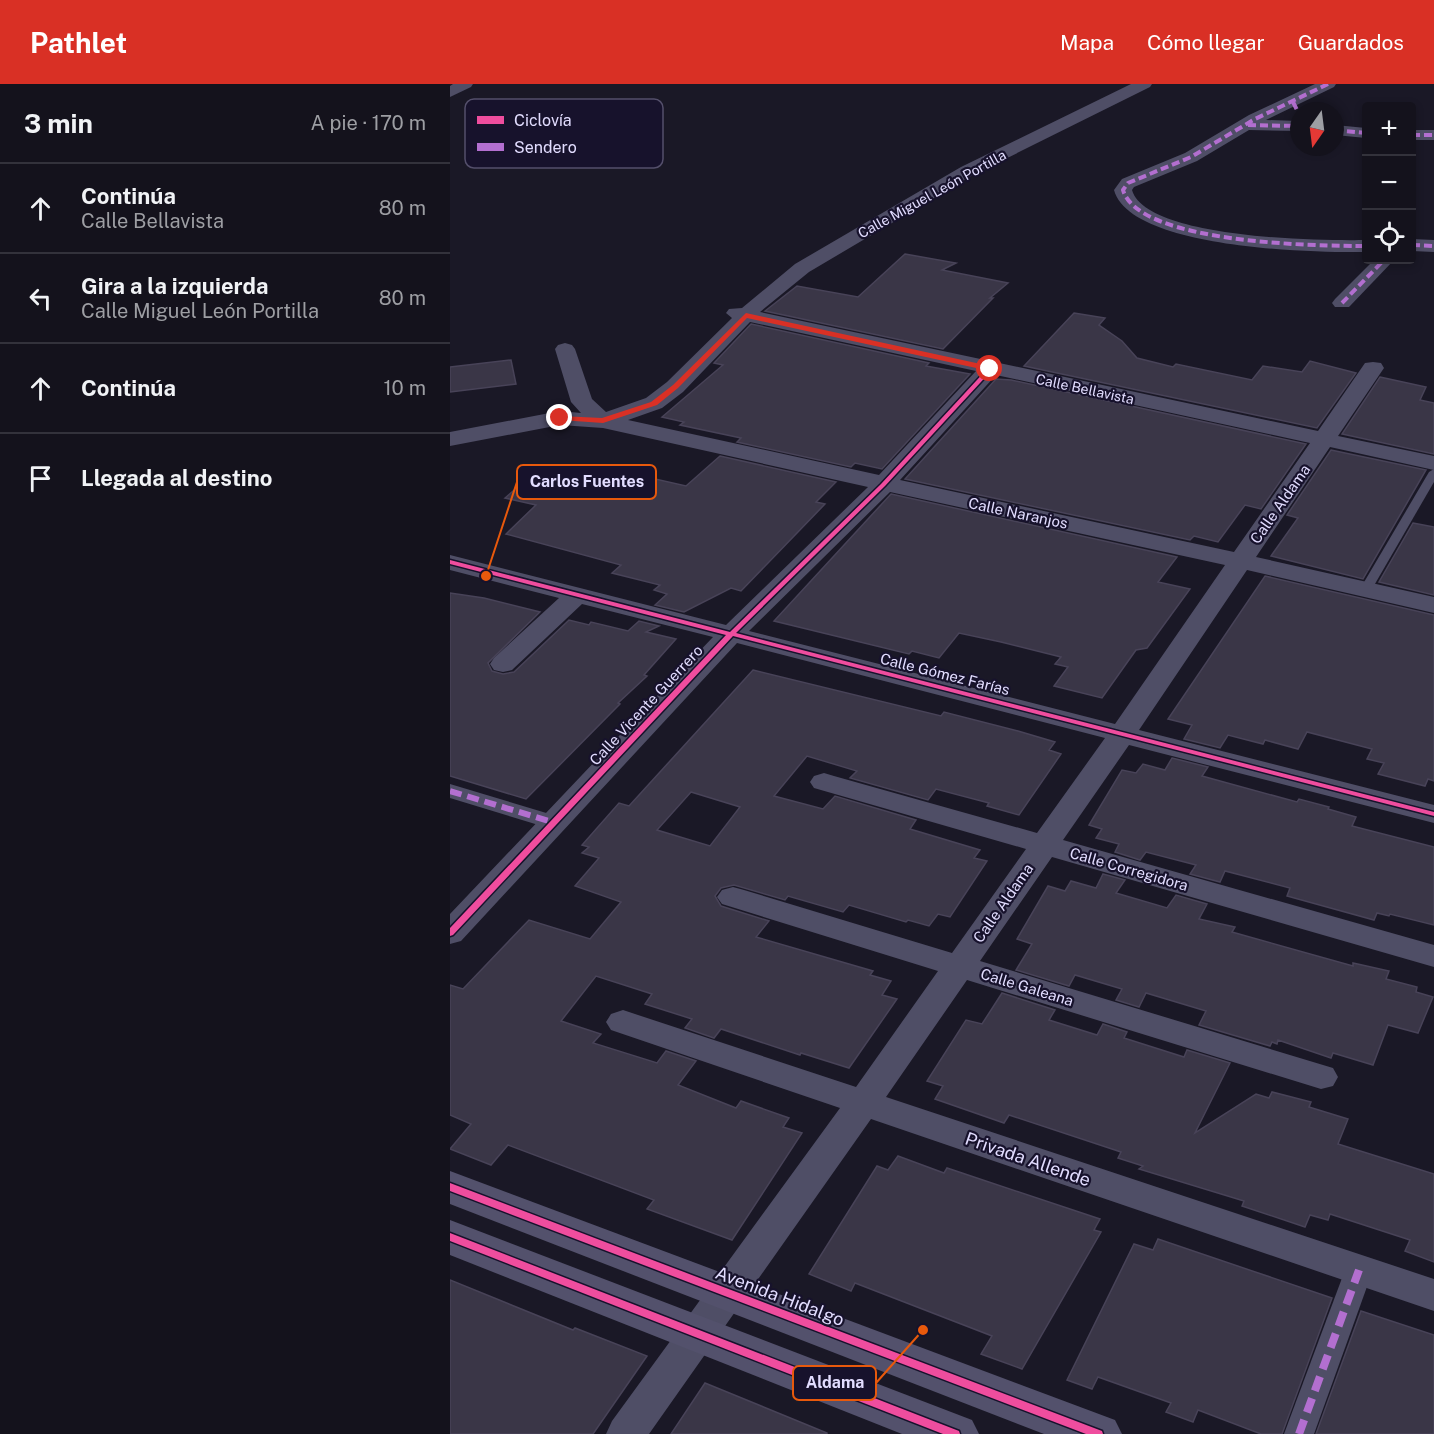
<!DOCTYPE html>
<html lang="es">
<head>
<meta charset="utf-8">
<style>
	:root { --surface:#14121c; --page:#1d1b25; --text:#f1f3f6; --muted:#9d9ea3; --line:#33323b; --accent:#d93025 }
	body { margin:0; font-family:"Public Sans",sans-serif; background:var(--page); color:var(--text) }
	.controls { position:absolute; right:18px; top:18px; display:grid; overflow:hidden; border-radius:6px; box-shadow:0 3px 9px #0003 }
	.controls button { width:54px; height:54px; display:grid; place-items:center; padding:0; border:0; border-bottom:2px solid var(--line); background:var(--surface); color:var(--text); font:30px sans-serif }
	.compass { position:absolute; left:840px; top:18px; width:54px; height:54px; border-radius:50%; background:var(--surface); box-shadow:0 3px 9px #0003; rotate:194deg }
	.stop { position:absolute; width:18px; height:18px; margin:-14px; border:4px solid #d93025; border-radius:50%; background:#fff }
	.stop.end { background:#d93025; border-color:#fff; box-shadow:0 2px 6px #0008 }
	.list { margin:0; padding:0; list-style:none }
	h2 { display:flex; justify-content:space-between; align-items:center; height:78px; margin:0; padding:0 24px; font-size:26px }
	h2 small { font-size:20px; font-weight:400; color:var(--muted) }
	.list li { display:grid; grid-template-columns:39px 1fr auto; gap:18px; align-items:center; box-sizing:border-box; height:90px; padding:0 24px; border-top:2px solid var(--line) }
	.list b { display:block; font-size:22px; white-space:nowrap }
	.list p { margin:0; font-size:20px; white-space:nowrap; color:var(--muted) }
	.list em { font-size:20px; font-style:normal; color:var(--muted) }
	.icon { flex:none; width:33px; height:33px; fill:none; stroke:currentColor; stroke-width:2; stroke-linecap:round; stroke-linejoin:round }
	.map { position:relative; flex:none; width:984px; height:1350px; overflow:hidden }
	header { display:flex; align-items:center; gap:36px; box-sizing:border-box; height:84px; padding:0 30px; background:var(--accent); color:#fff }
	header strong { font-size:28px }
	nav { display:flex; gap:33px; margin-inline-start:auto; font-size:21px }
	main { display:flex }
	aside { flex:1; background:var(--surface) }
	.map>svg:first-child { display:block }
</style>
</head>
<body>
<header>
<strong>Pathlet</strong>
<nav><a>Mapa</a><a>Cómo llegar</a><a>Guardados</a></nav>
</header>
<main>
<aside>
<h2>3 min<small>A pie · 170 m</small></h2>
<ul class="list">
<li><svg class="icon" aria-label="ahead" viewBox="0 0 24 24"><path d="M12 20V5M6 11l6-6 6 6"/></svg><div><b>Continúa</b><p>Calle Bellavista</p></div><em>80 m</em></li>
<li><svg class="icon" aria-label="left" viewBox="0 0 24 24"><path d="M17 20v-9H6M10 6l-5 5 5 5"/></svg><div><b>Gira a la izquierda</b><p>Calle Miguel León Portilla</p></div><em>80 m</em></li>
<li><svg class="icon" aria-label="ahead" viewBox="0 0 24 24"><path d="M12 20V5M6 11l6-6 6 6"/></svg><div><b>Continúa</b></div><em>10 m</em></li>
<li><svg class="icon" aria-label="arrive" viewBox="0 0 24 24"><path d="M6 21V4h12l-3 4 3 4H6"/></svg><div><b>Llegada al destino</b></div></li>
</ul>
</aside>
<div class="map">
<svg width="984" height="1350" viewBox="0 0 984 1350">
	<rect width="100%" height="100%" fill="#1a1826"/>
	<g fill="#3a3647" stroke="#484358" stroke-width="1.5" fill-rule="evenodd">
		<path d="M455,170L506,179L492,186L558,199L540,214H543L493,265L315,227L347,202L408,213Z"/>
		<path d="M624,229L655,234L649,241L672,257L687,274L723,283L726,280L802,296L813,282L852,288L860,277L906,289L867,344L574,282Z"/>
		<path d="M301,240L479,279L476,282L520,290L432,385L405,379L401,383L287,358L291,354L230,341L234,338L212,333L273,281L264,279Z"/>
		<path d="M61,276L66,300L0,308V283Z"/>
		<path d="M930,293L976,303L970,316L984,319V370L892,350Z"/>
		<path d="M546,295L561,296L856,360L811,425L795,421L768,458L744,452L740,456L455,395Z"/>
		<path d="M881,366L976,386L913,495L821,472L848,434L837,431Z"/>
		<path d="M270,372L386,398L366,418L375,420L291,507L281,504L234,528L205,521L217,510L204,506L210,501L162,489L171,481L56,450L86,421L55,414L87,386L183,407L201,394L236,402Z"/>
		<path d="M441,410L727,473L708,498L740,505L697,564L686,566L652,614L604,602L618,583L605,580L611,573L551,558L509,549L489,574L462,567L459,570L324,537Z"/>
		<path d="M963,439L984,443V511L929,498Z"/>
		<path d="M815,492L984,531V697L978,695L975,702L928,690L934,679L917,675L922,665L857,648L848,665L815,656L813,660L778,651L770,664L734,655L742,641L718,635Z"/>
		<path d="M0,509L34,514L90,528L38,579L42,587L53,590L64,588L119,536L139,541L141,538L178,547L189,537L209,542L196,548L226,555L194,591L197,592L168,619L170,620L76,715L0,692Z"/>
		<path d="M303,586L491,632L494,628L568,647L605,658L599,666L611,670L569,731L537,722L539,719L486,705L478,716L400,694L407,687L357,672L324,712L373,725L385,712L466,736L460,745L530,766L524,774L537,777L500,833L488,830L479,842L458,836L456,838L399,821L393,828L338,812L335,816L284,801L271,804L265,812L271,822L319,837L306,853L423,887L420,891L441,897L432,911L447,915L399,984L351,969L350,971L271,945L264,954L235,944L242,935L195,920L202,910L146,892L111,937L151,950L143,959L207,979L216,967L246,977L228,1001L286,1024L291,1017L339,1034L333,1043L352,1049L282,1156L197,1125L204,1116L58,1061L41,1081L0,1065L21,1040L0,1031V901L13,905L79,836L140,855L171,818L125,802L149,774L132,769L139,763L132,761L169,719L179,722ZM241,708L290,723L260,762L207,746Z"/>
		<path d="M722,674L758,683L752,692L847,718L849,715L879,723L878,725L906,733L902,742L984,763V841L940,830L939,832L927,829L924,836L837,812L840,804L775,787L770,798L740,790L746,781L696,768L690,776L665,768L669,760L646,754L652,745L639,741L672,686L686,689L693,680L715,686Z"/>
		<path d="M653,790L675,796L666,809L717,824L726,811L757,820L749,835L785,843L782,848L903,882V879L939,887L936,895L967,903L966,908L983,913L968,949L938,941L923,981L883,969L881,974L828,956L827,960L822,958L820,962L749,941L756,927L696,909L689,923L666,916L672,905L625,891L619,902L566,886L582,860L567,855L598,802L615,807L621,797L646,804Z"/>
		<path d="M552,909L605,926L599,936L647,951L653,940L677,948L674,954L734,973L737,966L780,979L745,1049L806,1010L819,1014L822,1008L861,1018L859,1023L898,1035L888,1060L984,1090V1178L955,1167L960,1156L880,1130L878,1136L860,1131L855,1143L792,1122L794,1117L689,1085L693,1082L668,1074L671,1068L559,1031L554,1039L485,1015L493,1002L477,997L516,936L532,940Z"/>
		<path d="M448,1072L494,1089L497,1084L650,1135L644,1146L651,1148L572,1285L531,1270L542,1252L405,1199L401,1207L359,1190L427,1082L438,1086Z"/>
		<path d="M708,1155L882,1214L832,1350H811L748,1326L743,1338L716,1328L721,1319L648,1293L642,1305L617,1296L684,1160L703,1166Z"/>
		<path d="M0,1196L123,1246L125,1244L197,1272L143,1350H0Z"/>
		<path d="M911,1227L984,1251V1350H866Z"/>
		<path d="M255,1299L377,1349V1350H221Z"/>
	</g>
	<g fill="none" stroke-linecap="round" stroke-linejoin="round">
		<path fill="#4f4e66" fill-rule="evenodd" d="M984,385V398L922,505L920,508H912L910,505L979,388Z"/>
		<g fill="#4f4e66" fill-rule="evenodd">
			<path d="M0,700L113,734L116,739L113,744L105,746L0,714Z"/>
			<path d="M909,1175L919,1178L923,1186L864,1350H834L895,1186L899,1178Z"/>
		</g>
		<g fill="#4f4e66" fill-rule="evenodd">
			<path d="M3,0H23L21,3L0,13V2Z"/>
			<path d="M681,0H702L700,3L523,91L359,188L310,228L868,347L915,279L923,278L931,279L934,284L888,352L984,372V386L880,363L806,473L984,513V529L797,486L689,646L984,721V739L679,661L613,756L984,861V883L602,773L530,877L883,984L888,993L883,1002L871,1005L517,896L436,1013L984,1195V1227L421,1035L199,1350H156L162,1337L390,1024L161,946L156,938L161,930L173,926L185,930L406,1003L488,887L272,820L267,813L272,806L283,803L294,806L502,869L576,765L364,704L360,698L364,692L374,689L384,692L587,749L655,654L287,559L11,857L0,860V830L263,553L132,520L62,586L53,588L44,586L40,580L44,574L109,514L0,486V471L276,541L418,403L153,344L110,341L0,362V348L110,327L131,329L121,318L105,265L108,261L115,259L122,261L125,265L142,315L156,328L196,314L217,298L282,234L276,229L279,225L292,224L345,180L511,83ZM300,238L526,287L429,391L178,336L212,324L233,308ZM546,291L860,359L784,468L450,396ZM440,408L775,481L665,640L299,547Z"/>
			<path d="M865,0H886L884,3L816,36L849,37V47L799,46L747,77L684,103L682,106C696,155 872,157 916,156V168C865,169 680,165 664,106L672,95L735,69L799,31Z"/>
			<path d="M885,41L916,44V54L885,51Z"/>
			<rect x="962" y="46" width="22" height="10"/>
			<path d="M962,155L984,156V168L962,167Z"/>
			<path d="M924,176H944L899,223H885L882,219L885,215Z"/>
		</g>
		<g fill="#53516c" fill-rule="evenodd">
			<path d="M0,1087L665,1336L672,1350H594L0,1120Z"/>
			<path d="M0,1136L522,1336L529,1350H452L0,1171Z"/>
		</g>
		<g stroke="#b36fd0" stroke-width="4" stroke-dasharray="8 4" stroke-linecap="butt">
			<path d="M878,0L805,35L741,73L678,99L673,106C689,160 868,162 916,162"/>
			<path d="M843,18L849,30"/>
			<path d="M798,41L849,42"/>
			<path d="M885,46L916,49"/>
			<path d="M962,51H984"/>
			<path d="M962,161L984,162"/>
			<path d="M892,219L934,176"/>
		</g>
		<path stroke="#b36fd0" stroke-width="6" stroke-dasharray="12 6" stroke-linecap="butt" d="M0,707L105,739"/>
		<path stroke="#b36fd0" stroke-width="8" stroke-dasharray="15 8" stroke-linecap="butt" d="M849,1350L909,1186"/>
		<defs>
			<g id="cycleway">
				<path d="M540,283L542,284V286L435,402L286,549L984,728V732L283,552L3,851L0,852V844L276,551L0,480V476L280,548L431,400L538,284Z"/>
				<path d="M0,1099L652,1347L653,1350H636L0,1107Z"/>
				<path d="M0,1149L509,1347L510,1350H493L0,1157Z"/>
			</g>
		</defs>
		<use href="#cycleway" stroke="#17122c" stroke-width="3"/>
		<use href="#cycleway" fill="#ef4d9e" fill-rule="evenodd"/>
	</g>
	<path fill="#d93025" d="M296,229L540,282L543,285L540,287L297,234L228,304L207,321L153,339L110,336L106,334L110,332L152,334L201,318L223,301Z"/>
	<g text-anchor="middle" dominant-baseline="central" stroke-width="4.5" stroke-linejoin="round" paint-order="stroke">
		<g font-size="14" fill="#e2ddff" stroke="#17122c">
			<text transform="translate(482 110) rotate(-29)">Calle Miguel León Portilla</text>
			<text transform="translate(635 305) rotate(12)">Calle Bellavista</text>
		</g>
		<g font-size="15" fill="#e2ddff" stroke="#17122c">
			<text transform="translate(830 420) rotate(-55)">Calle Aldama</text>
			<text transform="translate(568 429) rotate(12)">Calle Naranjos</text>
			<text transform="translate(495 590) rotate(14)">Calle Gómez Farías</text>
			<text transform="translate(196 621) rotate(-47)">Calle Vicente Guerrero</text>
			<text transform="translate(679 785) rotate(16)">Calle Corregidora</text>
			<text transform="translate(553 819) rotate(-55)">Calle Aldama</text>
			<text transform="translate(577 903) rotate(17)">Calle Galeana</text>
		</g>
		<g font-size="18" fill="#e2ddff" stroke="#17122c">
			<text transform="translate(578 1075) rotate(19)">Privada Allende</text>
			<text transform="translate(330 1212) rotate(21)">Avenida Hidalgo</text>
		</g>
	</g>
	<rect x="15" y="15" width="198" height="69" rx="9" fill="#17122c" stroke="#544f6b" stroke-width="1.5"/>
	<rect x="27" y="32" width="27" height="8" fill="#ef4d9e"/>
	<rect x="27" y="59" width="27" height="8" fill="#b36fd0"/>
	<g font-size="16" fill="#e2ddff">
		<text x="64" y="42">Ciclovía</text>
		<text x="64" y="69">Sendero</text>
	</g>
	<path fill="none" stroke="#e8590c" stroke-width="2" d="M36 492L67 398M473 1246L426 1299"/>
	<g fill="#e8590c" stroke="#17122c" stroke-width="2">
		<circle cx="36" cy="492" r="6"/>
		<circle cx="473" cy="1246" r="6"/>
	</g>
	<g fill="#17122c" stroke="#e8590c" stroke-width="2">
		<rect x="67" y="381" width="139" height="34" rx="6"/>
		<rect x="343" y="1282" width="83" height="34" rx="6"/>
	</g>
	<g font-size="16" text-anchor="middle" font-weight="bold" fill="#e2ddff">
		<text x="137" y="403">Carlos Fuentes</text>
		<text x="385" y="1304">Aldama</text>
	</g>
</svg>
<div class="controls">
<button>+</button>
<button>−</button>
<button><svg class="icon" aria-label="locate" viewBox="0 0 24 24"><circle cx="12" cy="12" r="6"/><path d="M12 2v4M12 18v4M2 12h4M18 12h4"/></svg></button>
</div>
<svg class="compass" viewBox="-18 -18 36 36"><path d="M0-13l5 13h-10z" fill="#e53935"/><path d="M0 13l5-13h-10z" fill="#9d9ea3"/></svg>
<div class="stop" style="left:540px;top:285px"></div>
<div class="stop end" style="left:110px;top:334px"></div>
</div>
</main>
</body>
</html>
